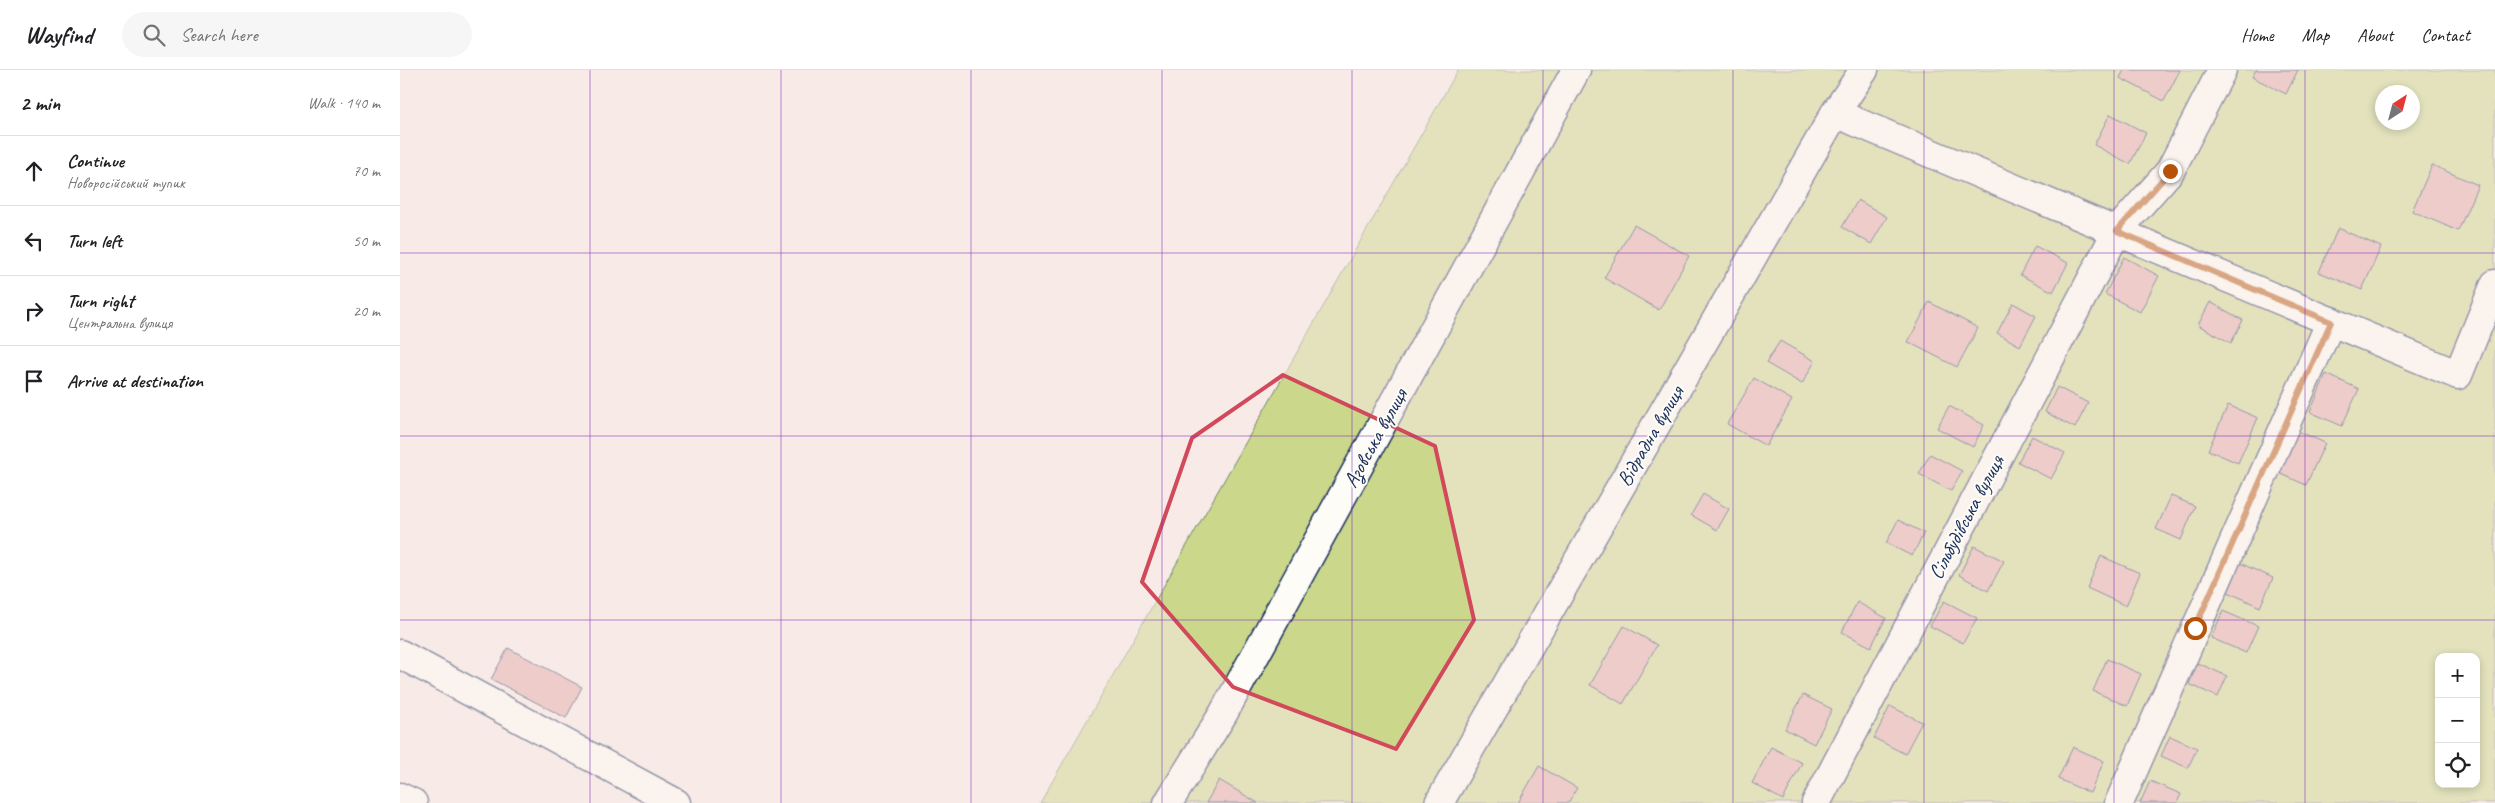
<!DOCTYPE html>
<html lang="en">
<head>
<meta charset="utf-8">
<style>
	:root { --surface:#fff; --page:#f6f6f6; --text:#202124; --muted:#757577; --line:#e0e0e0 }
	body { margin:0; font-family:Caveat,sans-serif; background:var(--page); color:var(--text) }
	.controls { position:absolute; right:15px; bottom:15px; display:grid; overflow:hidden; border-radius:10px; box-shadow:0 2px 8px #0003 }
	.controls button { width:45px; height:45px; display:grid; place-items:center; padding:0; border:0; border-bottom:1px solid var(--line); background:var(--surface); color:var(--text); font:25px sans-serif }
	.compass { position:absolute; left:1975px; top:15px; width:45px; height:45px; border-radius:50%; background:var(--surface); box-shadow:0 2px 8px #0003; rotate:36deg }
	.stop { position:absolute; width:15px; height:15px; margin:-11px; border:4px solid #b45309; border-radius:50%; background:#fff }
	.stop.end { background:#b45309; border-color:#fff; box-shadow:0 1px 5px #0008 }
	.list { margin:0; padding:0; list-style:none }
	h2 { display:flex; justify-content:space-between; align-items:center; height:65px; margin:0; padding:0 20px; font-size:21px }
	h2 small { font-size:16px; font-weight:400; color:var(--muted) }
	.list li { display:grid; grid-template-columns:32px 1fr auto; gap:15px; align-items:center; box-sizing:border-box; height:70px; padding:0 20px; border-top:1px solid var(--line) }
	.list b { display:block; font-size:19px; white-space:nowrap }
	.list p { margin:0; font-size:16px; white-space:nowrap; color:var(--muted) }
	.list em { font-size:16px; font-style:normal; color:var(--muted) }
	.icon { flex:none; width:28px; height:28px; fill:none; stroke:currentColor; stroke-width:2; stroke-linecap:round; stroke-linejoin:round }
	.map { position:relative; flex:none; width:2095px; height:733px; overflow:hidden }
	header { display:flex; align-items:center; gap:30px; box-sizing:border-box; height:70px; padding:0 25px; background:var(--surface); border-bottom:1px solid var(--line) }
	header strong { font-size:24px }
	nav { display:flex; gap:28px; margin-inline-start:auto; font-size:18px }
	.search { width:350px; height:45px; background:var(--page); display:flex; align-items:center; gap:12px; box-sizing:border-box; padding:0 18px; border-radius:28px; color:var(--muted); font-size:19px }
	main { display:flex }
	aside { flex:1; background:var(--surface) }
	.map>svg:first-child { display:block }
</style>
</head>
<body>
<header>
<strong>Wayfind</strong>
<div class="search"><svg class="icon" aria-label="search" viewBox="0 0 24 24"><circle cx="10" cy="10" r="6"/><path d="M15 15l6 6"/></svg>Search here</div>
<nav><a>Home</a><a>Map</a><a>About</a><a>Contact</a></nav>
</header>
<main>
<aside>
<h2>2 min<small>Walk · 140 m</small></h2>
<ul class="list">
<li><svg class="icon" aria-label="ahead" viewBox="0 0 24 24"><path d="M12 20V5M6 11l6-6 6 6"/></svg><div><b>Continue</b><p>Новоросійський тупик</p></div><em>70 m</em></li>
<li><svg class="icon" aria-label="left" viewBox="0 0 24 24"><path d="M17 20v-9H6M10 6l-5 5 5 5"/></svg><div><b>Turn left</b></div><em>50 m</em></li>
<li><svg class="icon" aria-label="right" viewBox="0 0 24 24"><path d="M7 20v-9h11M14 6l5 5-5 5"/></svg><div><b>Turn right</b><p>Центральна вулиця</p></div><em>20 m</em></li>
<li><svg class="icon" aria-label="arrive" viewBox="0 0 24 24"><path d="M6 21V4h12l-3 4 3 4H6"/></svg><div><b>Arrive at destination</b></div></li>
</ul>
</aside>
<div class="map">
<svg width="2095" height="733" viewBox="0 0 2095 733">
	<rect width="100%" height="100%" fill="#f8ebe7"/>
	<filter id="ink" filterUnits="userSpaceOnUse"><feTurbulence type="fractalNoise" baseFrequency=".02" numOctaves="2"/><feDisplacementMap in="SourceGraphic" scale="10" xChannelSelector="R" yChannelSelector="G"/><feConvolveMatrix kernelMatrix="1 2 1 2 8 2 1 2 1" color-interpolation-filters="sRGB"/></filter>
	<g filter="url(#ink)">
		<path fill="#cbd78a" stroke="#738374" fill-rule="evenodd" d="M1058,0H2095V733H640ZM1982,22H2012V52H1982ZM2039,587H2076V714H2039Z"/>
		<g fill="#e2a7a5" stroke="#1b2f5e">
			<path d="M1724,0H1780L1764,31L1720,8Z"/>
			<path d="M1856,0H1898L1886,24L1852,7Z"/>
			<path d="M1710,44L1746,63L1730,94L1694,75Z"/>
			<path d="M2032,95L2078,115L2058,161L2012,141Z"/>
			<path d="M1458,130L1487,147L1471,174L1442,157Z"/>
			<path d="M1234,155L1289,186L1259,240L1204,208Z"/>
			<path d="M1938,158L1981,177L1962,220L1919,202Z"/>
			<path d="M1635,176L1668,193L1653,222L1620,205Z"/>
			<path d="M1724,187L1759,206L1740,242L1705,224Z"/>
			<path d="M1529,232L1578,258L1557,297L1508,272Z"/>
			<path d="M1810,232L1843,250L1831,273L1798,255Z"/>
			<path d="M1613,233L1636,246L1620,276L1597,263Z"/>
			<path d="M1380,271L1415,291L1402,314L1366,293Z"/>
			<path d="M1926,304L1959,319L1942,356L1910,342Z"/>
			<path d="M1354,308L1392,330L1366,376L1327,354Z"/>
			<path d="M1657,317L1688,333L1675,358L1645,342Z"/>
			<path d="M1828,335L1858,348L1838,393L1808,380Z"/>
			<path d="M1549,336L1584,355L1573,377L1537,358Z"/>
			<path d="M1898,361L1925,373L1906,415L1879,403Z"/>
			<path d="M1632,366L1665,383L1651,409L1618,392Z"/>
			<path d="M1530,384L1562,401L1551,421L1519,404Z"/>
			<path d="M1303,424L1329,439L1317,460L1291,445Z"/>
			<path d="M1771,426L1795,436L1781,470L1756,459Z"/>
			<path d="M1498,450L1524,463L1512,486L1486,473Z"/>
			<path d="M1574,476L1604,491L1588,521L1559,505Z"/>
			<path d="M1701,486L1740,503L1726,536L1687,518Z"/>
			<path d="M1840,493L1873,508L1860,537L1828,522Z"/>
			<path d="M1544,531L1577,548L1563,573L1530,556Z"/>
			<path d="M1457,532L1486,548L1471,577L1442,562Z"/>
			<path d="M1823,541L1858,556L1846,583L1811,568Z"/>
			<path d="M1224,556L1257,575L1223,634L1190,615Z"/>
			<path d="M108,578L182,617L166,648L91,609Z"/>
			<path d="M1707,589L1741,604L1727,636L1693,621Z"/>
			<path d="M1798,593L1827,606L1818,627L1789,614Z"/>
			<path d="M1403,625L1432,639L1414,674L1385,659Z"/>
			<path d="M1490,636L1522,652L1505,684L1474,668Z"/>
			<path d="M1770,666L1797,678L1788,698L1761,686Z"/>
			<path d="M1371,677L1402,693L1383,730L1352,713Z"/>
			<path d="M1673,677L1704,691L1690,723L1658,709Z"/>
			<path d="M1139,696L1177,718L1168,733H1118Z"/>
			<path d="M819,710L858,733H806Z"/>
			<path d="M1750,711L1781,724L1777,733H1740Z"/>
		</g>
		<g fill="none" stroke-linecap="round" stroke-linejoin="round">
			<defs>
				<g id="minor">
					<path d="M1435,43L2058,305L2095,214"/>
					<path d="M0,584L276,733"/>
					<path d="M0,727L13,733"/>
					<path d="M768,733L823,644L1176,0"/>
					<path d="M1039,733L1435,43L1464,0"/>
					<path d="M1416,733L1717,161L1770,101L1822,0"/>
					<path d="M1719,733L1931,251"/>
				</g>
			</defs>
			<use href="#minor" stroke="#1b2f5e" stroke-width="31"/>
			<use href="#minor" stroke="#fdfcf7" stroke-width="28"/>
		</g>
	</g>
	<g fill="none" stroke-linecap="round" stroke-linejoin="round" filter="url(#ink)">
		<path stroke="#b45309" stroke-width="6" d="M1770,101L1717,161L1931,252L1795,558"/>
	</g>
	<path d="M0 0H2095V733H0ZM883,305L1035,376L1074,550L996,679L833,617L742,512L792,368Z" fill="#f8ebe7" fill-opacity=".55" fill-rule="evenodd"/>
	<path fill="none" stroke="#d1495b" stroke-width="4" stroke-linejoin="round" d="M883,305L1035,376L1074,550L996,679L833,617L742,512L792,368Z"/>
	<path fill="none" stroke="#7b2cbf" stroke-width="1" stroke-opacity="0.55" d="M190,0V733M381,0V733M571,0V733M762,0V733M952,0V733M1143,0V733M1333,0V733M1524,0V733M1714,0V733M1905,0V733M0,183H2095M0,366H2095M0,550H2095"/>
	<g text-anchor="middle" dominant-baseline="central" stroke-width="4" stroke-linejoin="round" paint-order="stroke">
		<g font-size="21" fill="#1b2f5e" stroke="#fdfcf7">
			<text transform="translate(1250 366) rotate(-60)">Відрадна вулиця</text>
			<text transform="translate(975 368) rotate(-61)">Азовська вулиця</text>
			<text transform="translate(1566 447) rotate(-62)">Сільбудівська вулиця</text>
		</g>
	</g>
</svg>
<div class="controls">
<button>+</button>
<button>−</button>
<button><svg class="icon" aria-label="locate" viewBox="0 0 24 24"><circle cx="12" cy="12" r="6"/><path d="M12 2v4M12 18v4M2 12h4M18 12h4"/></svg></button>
</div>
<svg class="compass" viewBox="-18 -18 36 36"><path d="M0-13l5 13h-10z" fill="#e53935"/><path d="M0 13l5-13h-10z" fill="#757577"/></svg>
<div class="stop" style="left:1795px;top:558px"></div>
<div class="stop end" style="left:1770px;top:101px"></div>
</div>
</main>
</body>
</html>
